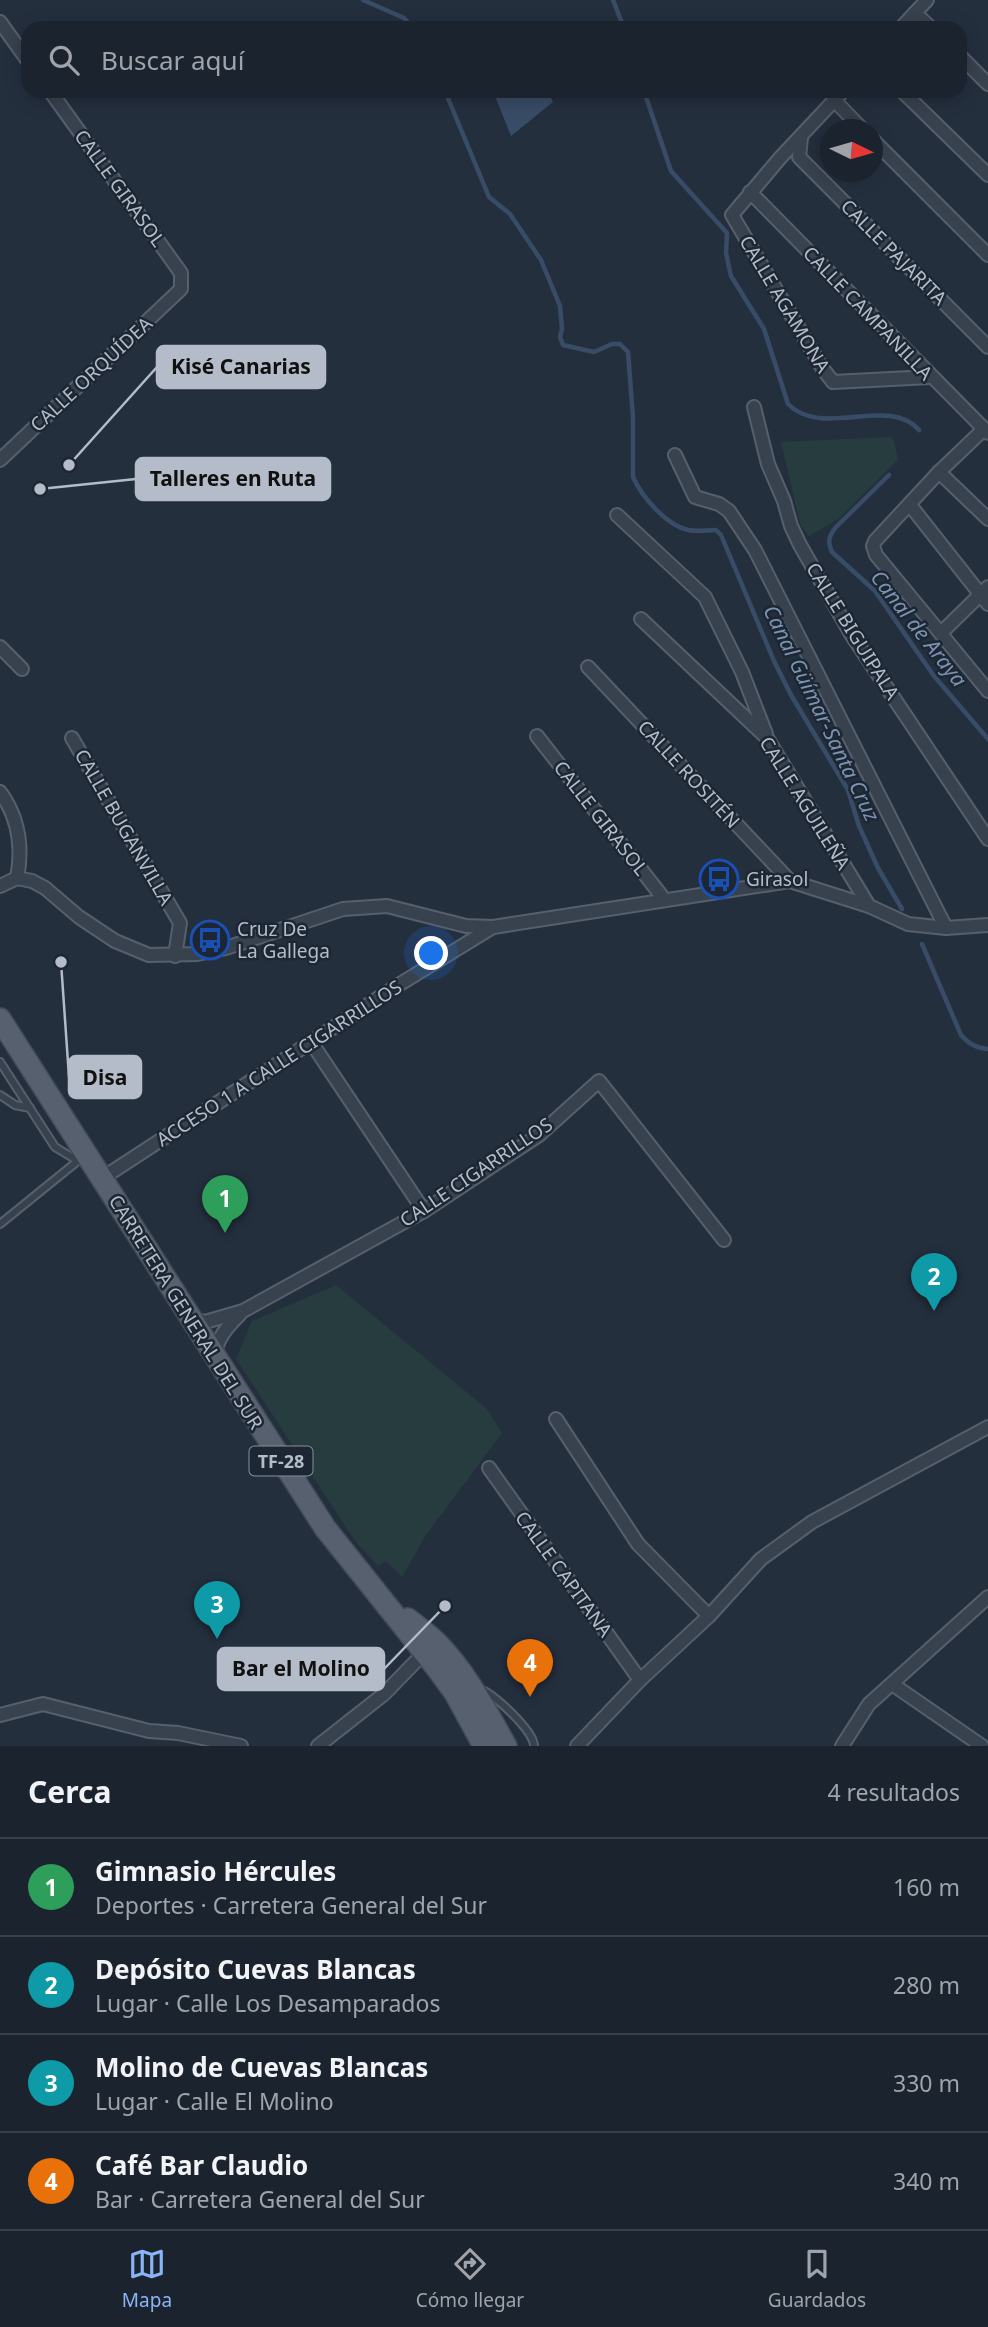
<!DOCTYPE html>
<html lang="es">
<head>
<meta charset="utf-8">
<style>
	:root { --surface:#1b232e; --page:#282f3a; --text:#f1f3f6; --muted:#a0a4aa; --line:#39404a; --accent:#8ab4f8 }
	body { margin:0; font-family:"Noto Sans",sans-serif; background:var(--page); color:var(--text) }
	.compass { position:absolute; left:820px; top:119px; width:63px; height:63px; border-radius:50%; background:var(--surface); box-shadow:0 4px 18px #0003; rotate:95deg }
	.you { position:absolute; left:432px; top:954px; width:24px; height:24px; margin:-18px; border:5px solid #fff; border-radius:50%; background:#1a73e8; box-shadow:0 0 0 10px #1a73e833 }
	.badge { display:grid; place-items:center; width:46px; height:46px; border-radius:50%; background:var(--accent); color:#fff; font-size:23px; font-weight:700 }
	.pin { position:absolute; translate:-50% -58px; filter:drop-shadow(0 2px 4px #0008) }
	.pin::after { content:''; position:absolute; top:37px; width:24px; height:21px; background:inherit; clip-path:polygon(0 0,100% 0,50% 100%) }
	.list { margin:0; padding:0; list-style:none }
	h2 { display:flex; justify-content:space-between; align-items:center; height:91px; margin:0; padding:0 28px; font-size:30px }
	h2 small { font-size:23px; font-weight:400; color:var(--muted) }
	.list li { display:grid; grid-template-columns:46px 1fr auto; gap:21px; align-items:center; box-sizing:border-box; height:98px; padding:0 28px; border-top:2px solid var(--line) }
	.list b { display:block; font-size:26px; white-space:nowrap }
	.list p { margin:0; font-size:23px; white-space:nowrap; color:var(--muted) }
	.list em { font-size:23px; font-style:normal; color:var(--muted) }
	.icon { flex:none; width:38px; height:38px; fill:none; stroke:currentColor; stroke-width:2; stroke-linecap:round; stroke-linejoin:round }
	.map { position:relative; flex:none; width:988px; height:1746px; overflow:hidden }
	.search { position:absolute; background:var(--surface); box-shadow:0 4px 18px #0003; left:21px; right:21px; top:21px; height:77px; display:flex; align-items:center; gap:18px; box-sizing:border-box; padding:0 24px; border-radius:21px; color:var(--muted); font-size:26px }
	.sheet { height:483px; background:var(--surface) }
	nav { display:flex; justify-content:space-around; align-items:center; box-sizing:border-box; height:98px; border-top:2px solid var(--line); background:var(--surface); font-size:19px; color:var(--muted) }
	nav a { display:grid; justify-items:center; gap:4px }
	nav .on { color:var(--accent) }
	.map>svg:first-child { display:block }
</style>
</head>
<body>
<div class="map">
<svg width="988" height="1746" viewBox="0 0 988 1746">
	<rect width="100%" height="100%" fill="#242f3e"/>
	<g fill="#263c3f">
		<path d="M890,437L894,440L898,460L838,519L809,536L801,526L798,515L781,442Z"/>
		<path d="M336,1285L487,1409L502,1433L426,1535L402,1577L386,1561L378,1566L355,1541L236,1359L252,1321Z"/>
	</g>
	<path fill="#394c67" d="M493,91H548L553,102L511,136Z"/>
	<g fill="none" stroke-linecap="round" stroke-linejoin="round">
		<g stroke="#394c67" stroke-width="4.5">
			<path d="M363,0L404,18L413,28"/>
			<path d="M613,0L624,28"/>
			<path d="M445,91L489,197L510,214L541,260L560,306L562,329L560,337L563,345L594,352L612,344H620L628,352L633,418V477C642,497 666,525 688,530C697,532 707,530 716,530L721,535L774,661L791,695L848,790L859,826L878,868L902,909"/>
			<path d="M644,91L671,171L727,233L726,253L731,276L764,329L788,404C822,439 888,395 919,430"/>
			<path d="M889,475L836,527C829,536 827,541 832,552L875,591L934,676L988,739"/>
			<path d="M922,944L961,1035C969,1044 976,1048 988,1049"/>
		</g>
		<defs>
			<g id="lane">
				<path d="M0,1062L55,1147L78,1161"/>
				<path d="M0,1095L15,1105L30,1108"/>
				<path d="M0,1224L79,1160"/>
				<path d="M480,1689C494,1694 534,1731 534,1746"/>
			</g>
			<g id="street">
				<path d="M915,13L931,28"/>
				<path d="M0,22L28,61"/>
				<path d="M901,28L927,0"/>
				<path d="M960,56L988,84"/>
				<path d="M843,91L780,158L732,215L823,369L833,382L930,377"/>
				<path d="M902,91L988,175"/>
				<path d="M835,101L863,130"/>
				<path d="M801,138L799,157L988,347"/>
				<path d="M872,139L988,255"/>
				<path d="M750,192L988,433"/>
				<path d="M754,407L768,464L784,501L791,526L800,545L851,634L988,839"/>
				<path d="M984,429L939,472L875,541L873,546L876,555L988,691"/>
				<path d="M675,455L695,497L719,504L729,511L755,550L946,928"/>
				<path d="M0,460L181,289V273L50,91"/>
				<path d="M939,472L988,519"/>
				<path d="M910,505L988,604"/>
				<path d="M617,515L705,597L742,672L766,734"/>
				<path d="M641,619L767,738L869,906"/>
				<path d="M941,633L988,587"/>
				<path d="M0,647L22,669"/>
				<path d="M588,667L790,881"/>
				<path d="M537,736L664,899"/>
				<path d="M72,738L180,923L175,956"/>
				<path d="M0,792C19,818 23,847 17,878"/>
				<path d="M0,886L17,878L32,881L45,888L79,917L115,941L149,955L197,954L226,948L343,909L387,906L466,926L493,927L790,881L869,906L908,924L946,928L988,925"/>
				<path d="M311,1042L424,1211"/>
				<path d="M101,1179L400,984L493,927"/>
				<path d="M190,1319L205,1322L243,1311L424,1211L539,1135L599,1081L724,1240"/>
				<path d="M214,1357C217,1338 227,1327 240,1314"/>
				<path d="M556,1419L638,1544L709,1616"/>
				<path d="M489,1468L640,1680"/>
				<path d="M892,1684L982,1746"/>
				<path d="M0,1715L43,1704L149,1731L178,1733L241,1746"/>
				<path d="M318,1746L384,1694L424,1653"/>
				<path d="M577,1746L640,1680L709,1616L761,1559L812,1522L988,1427"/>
				<path d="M842,1746L869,1704L988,1597"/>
			</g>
			<g id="primary">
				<path d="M0,1019L325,1528L436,1667L455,1693L484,1746"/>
				<path d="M408,1619C418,1627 429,1635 438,1644C467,1674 486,1711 506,1746"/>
			</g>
		</defs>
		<use href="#lane" stroke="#565f6c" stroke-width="10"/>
		<use href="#street" stroke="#565f6c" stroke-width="16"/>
		<use href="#primary" stroke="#414a57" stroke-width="24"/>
		<use href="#lane" stroke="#38414e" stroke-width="6"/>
		<use href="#street" stroke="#38414e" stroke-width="12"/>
		<use href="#primary" stroke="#56606e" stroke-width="21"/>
	</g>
	<defs>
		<symbol id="bus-ring" viewBox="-11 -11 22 22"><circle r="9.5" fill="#1d2633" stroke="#1a4fb4" stroke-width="1.5"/><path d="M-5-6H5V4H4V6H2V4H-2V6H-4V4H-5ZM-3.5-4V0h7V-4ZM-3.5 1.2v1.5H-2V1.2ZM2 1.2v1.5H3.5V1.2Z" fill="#1a4fb4"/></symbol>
	</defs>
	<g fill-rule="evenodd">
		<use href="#bus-ring" x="697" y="857" width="44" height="44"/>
		<use href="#bus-ring" x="188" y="918" width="44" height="44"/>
	</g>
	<g text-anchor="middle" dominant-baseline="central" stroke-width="5" stroke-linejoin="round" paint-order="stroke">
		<rect fill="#1d2633" stroke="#878f9c" stroke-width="2" x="249.5" y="1446.5" width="63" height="29" rx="5"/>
		<g font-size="18" font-weight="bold" fill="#b4bcc9">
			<text x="281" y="1461">TF-28</text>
		</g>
		<g font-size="19" fill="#b4bcc9" stroke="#1d2633">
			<text transform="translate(120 188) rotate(54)">CALLE GIRASOL</text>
			<text transform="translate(894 252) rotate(45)">CALLE PAJARITA</text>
			<text transform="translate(785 304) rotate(59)">CALLE AGAMONA</text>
			<text transform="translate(868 313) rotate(46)">CALLE CAMPANILLA</text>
			<text transform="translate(91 374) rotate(-43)">CALLE ORQUÍDEA</text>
			<text transform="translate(853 631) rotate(58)">CALLE BIGUIPALA</text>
			<text transform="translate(689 774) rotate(47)">CALLE ROSITÉN</text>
			<text transform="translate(805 803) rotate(58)">CALLE AGUILEÑA</text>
			<text transform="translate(601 818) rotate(52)">CALLE GIRASOL</text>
			<text transform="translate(124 827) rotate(60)">CALLE BUGANVILLA</text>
			<text transform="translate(279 1063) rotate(-33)">ACCESO 1 A CALLE CIGARRILLOS</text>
			<text transform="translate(476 1172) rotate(-34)">CALLE CIGARRILLOS</text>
			<text transform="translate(186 1312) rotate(58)">CARRETERA GENERAL DEL SUR</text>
			<text transform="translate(564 1574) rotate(54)">CALLE CAPITANA</text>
		</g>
		<g font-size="19" fill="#b4bcc9" stroke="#1d2633" text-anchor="start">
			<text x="746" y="879">Girasol</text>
			<text x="237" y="929">Cruz De<tspan x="237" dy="22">La Gallega</tspan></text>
		</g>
		<g font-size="21" font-style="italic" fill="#7c92b1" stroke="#1d2633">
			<text transform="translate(919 628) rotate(52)">Canal de Araya</text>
			<text transform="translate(822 713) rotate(64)">Canal Güímar-Santa Cruz</text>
		</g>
	</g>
	<path fill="none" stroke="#b4bcc9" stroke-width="2.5" d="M69 465L157 367M40 489L136 479M61 962L69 1077M445 1606L384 1669"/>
	<g fill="#b4bcc9" stroke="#1d2633" stroke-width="2.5">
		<circle cx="69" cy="465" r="7"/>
		<circle cx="40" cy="489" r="7"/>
		<circle cx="61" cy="962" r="7"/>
		<circle cx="445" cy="1606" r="7"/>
	</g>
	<g fill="#b4bcc9" stroke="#b4bcc9" stroke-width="2.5">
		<rect x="157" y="346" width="168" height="42" rx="7"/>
		<rect x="136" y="458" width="194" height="42" rx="7"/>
		<rect x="69" y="1056" width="72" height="42" rx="7"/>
		<rect x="218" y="1648" width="166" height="42" rx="7"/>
	</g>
	<g font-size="21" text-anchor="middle" font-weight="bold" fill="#111">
		<text x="241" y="374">Kisé Canarias</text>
		<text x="233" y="486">Talleres en Ruta</text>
		<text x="105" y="1085">Disa</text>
		<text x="301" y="1676">Bar el Molino</text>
	</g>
</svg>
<svg class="compass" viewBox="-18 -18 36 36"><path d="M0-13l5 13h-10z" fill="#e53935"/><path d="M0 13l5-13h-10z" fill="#a0a4aa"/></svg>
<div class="you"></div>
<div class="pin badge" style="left:225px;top:1233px;background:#2e9e5b">1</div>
<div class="pin badge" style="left:934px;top:1311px;background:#0f9aa8">2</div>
<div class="pin badge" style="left:217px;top:1639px;background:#0f9aa8">3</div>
<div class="pin badge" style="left:530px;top:1697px;background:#e8710a">4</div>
<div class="search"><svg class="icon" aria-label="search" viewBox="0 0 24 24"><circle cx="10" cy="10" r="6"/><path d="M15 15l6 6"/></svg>Buscar aquí</div>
</div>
<section class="sheet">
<h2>Cerca<small>4 resultados</small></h2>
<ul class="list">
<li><span class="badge" style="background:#2e9e5b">1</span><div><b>Gimnasio Hércules</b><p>Deportes · Carretera General del Sur</p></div><em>160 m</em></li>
<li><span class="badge" style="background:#0f9aa8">2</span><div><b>Depósito Cuevas Blancas</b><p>Lugar · Calle Los Desamparados</p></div><em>280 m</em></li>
<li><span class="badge" style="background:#0f9aa8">3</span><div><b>Molino de Cuevas Blancas</b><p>Lugar · Calle El Molino</p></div><em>330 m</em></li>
<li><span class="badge" style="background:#e8710a">4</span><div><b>Café Bar Claudio</b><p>Bar · Carretera General del Sur</p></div><em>340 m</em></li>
</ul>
</section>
<nav>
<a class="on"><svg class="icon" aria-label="map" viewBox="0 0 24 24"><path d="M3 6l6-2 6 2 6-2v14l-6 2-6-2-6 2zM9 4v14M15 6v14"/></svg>Mapa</a>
<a><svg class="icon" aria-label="directions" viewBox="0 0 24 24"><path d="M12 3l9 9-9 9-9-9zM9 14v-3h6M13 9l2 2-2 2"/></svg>Cómo llegar</a>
<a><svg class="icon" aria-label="saved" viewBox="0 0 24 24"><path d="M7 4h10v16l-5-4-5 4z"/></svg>Guardados</a>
</nav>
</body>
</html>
